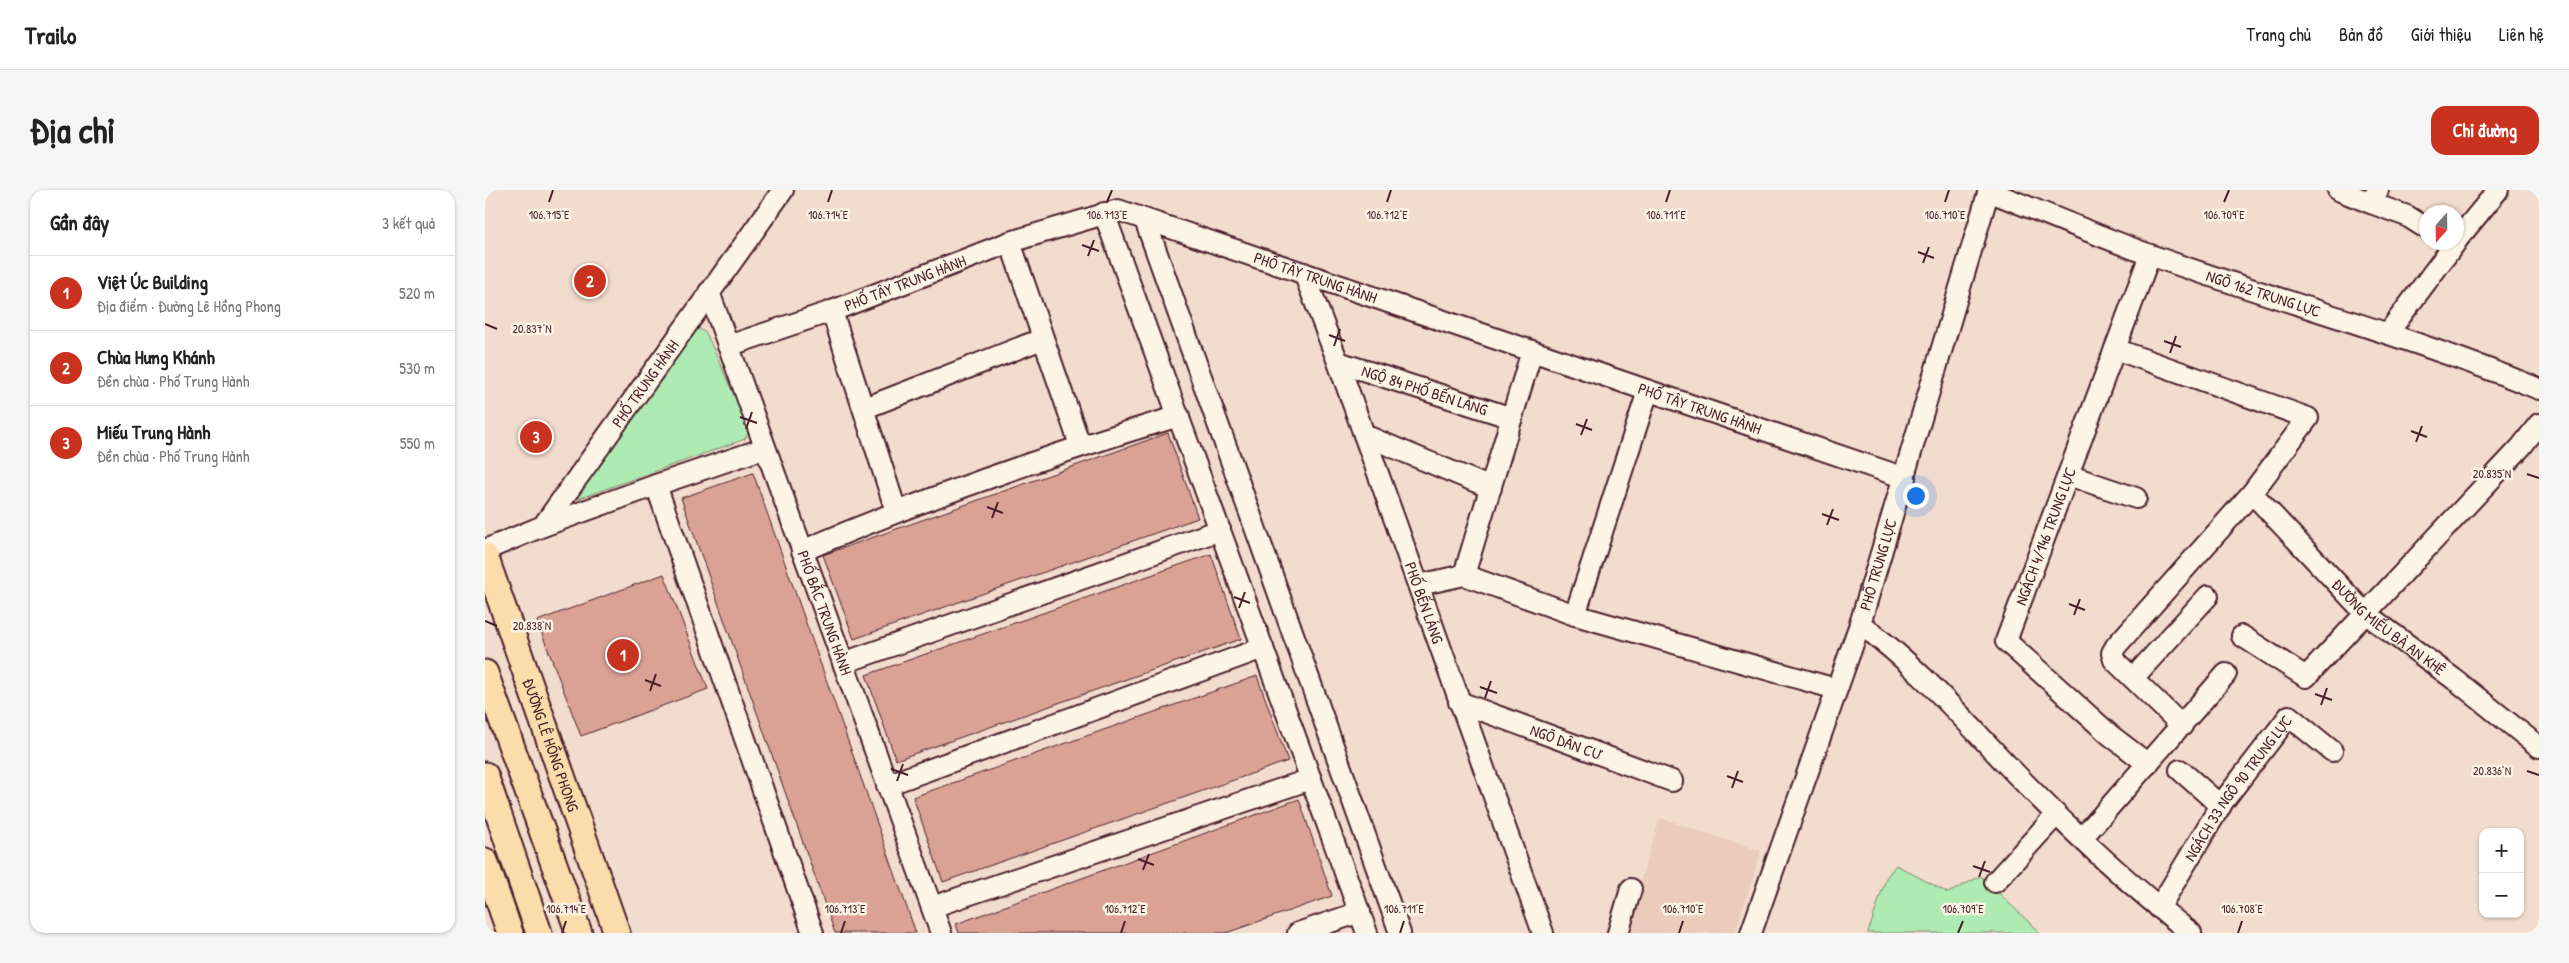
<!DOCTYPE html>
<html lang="vi">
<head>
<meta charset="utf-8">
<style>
	:root { --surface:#fff; --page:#f6f6f6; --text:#222; --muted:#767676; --line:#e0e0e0; --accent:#c8321e }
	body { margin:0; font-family:"Patrick Hand",sans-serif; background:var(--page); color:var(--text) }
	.controls { position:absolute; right:15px; bottom:15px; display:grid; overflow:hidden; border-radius:10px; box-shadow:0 1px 4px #0004 }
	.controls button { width:45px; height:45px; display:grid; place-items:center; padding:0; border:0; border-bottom:1px solid var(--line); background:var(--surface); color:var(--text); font:25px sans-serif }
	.compass { position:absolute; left:1934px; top:15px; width:45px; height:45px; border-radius:50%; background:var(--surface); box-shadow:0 1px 4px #0004; rotate:200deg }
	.you { position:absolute; left:1430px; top:305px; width:18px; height:18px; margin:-12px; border:4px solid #fff; border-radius:50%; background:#1a73e8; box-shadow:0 0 0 8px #1a73e833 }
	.badge { display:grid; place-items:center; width:32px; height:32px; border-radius:50%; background:var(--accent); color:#fff; font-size:16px; font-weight:700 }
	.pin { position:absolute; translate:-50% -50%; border:2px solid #fff; box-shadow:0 1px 5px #0006 }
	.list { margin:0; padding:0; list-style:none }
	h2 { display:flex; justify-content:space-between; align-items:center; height:65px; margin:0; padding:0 20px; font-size:21px }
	h2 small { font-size:16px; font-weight:400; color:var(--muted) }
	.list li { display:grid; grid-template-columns:32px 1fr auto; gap:15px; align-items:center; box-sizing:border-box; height:75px; padding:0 20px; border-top:1px solid var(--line) }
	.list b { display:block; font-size:19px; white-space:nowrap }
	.list p { margin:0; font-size:16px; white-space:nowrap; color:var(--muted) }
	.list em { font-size:16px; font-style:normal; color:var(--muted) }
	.map { position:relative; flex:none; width:2054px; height:743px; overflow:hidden; border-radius:15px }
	header { display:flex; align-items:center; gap:30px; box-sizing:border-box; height:70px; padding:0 25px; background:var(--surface); border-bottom:1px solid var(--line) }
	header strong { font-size:24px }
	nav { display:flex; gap:28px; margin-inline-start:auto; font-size:18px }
	.intro { display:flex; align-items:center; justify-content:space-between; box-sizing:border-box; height:120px; padding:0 30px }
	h1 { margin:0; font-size:35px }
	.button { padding:12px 22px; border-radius:15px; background:var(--accent); color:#fff; font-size:18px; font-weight:700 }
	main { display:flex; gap:30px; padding:0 30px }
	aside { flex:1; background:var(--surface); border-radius:15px; box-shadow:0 1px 4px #0004 }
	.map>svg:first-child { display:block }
</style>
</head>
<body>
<header>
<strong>Trailo</strong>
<nav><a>Trang chủ</a><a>Bản đồ</a><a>Giới thiệu</a><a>Liên hệ</a></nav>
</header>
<div class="intro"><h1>Địa chỉ</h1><a class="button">Chỉ đường</a></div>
<main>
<aside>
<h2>Gần đây<small>3 kết quả</small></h2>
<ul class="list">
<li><span class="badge">1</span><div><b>Việt Úc Building</b><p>Địa điểm · Đường Lê Hồng Phong</p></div><em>520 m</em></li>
<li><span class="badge">2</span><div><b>Chùa Hưng Khánh</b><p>Đền chùa · Phố Trung Hành</p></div><em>530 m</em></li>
<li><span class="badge">3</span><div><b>Miếu Trung Hành</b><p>Đền chùa · Phố Trung Hành</p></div><em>550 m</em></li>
</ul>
</aside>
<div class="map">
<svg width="2054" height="743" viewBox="0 0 2054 743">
	<rect width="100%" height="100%" fill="#f2dccd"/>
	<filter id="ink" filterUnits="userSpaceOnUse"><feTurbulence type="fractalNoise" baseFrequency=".02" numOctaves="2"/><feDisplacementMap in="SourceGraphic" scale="10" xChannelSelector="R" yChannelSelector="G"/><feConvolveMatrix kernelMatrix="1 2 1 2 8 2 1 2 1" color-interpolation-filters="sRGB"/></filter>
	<g filter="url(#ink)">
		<path fill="#ebcbbc" d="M1175,628L1276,661L1250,743H1139Z"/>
		<g fill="#adebb2" stroke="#7c856e">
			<path d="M205,138H213L221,143L265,240L260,249L87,311Z"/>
			<path d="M1411,675L1463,703L1496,686L1555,743H1383L1401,688Z"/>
		</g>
		<g fill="#daa295" stroke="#4a1f2b">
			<path d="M683,243L713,328L369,449L338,365Z"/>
			<path d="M268,283L431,743H350L196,308Z"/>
			<path d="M726,364L756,449L411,570L381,485Z"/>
			<path d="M179,384L223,499L96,546L52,431Z"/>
			<path d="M772,486L803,571L458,692L428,607Z"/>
			<path d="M814,609L847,706L741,743H474L471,734Z"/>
		</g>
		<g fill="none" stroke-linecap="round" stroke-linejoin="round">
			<defs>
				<g id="minor">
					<path d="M1853,0L1886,13L1893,0"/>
					<path id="s1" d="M1503,1C1557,22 1611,45 1665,65C1794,111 1927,147 2054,199"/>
					<path d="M1886,13L1922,26L1941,38"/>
					<path d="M619,23L882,743"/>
					<path d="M660,30L915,743"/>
					<path d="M1971,51L2013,0"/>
					<path d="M525,52L595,255"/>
					<path id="s2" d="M819,83L853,172L1058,743"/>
					<path id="s3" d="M224,102L456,743"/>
					<path d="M347,121L411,321"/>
					<path d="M1903,143L1971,52"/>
					<path id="s4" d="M243,156L347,121L525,52L633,20L1420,288"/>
					<path d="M1630,159L1823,228L1767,303L1631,456L1627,463L1629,470L1697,536"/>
					<path id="s5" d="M853,172L1027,228"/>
					<path d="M380,218L557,149"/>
					<path d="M879,245L1006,298"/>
					<path d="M1583,285L1651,308"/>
					<path d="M171,295L328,743"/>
					<path id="s6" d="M1767,303L1881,424L1973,492L2054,557"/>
					<path d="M58,336L171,295L280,258"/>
					<path id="s7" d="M0,360L58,336L298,0"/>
					<path d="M317,361C440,308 566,264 694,226"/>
					<path d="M979,385L1047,161"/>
					<path d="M934,395L979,385L1090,425L1163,201"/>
					<path d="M1090,425L1351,499"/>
					<path d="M1375,434C1432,475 1478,529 1526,579C1582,637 1642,693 1706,743"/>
					<path d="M1757,446L1821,487L2036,257L2054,234"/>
					<path d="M358,473L735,340"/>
					<path d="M1648,488L1723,406"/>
					<path id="s8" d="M974,512L1187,591"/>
					<path id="s9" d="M1663,574L1625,545L1521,451L1665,65"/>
					<path d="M1695,580L1736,616"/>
					<path d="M402,595L778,458"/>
					<path d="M1597,648L1741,484"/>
					<path d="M1510,692L1571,625"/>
					<path d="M447,717L826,589"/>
					<path id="s10" d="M1674,718L1737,613L1804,526L1847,561"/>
					<path d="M813,743L875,722"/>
					<path d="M1133,743L1146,699"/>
					<path id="s11" d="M1266,743L1375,434L1504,0"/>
				</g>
				<g id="major">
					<path id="s12" d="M0,366L132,743"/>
					<path d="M0,483L94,743"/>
					<path d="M0,585L54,743"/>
					<path d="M0,671L25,743"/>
				</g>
			</defs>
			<use href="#minor" stroke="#4a1f2b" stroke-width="24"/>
			<use href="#major" stroke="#4a1f2b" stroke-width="29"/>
			<use href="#minor" stroke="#fcf5e5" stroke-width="20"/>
			<use href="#major" stroke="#fbddab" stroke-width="25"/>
		</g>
	</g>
	<path fill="none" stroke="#4a1f2b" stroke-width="2" d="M64,12L68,0M343,12L347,0M622,12L627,0M902,12L906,0M1181,12L1185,0M1460,12L1464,0M1739,12L1744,0M597,55L614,61M1433,62L1449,68M603,66L609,50M1438,73L1444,57M0,134L12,139M844,145L860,151M1679,151L1696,157M849,156L855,139M1685,163L1691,146M255,227L272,233M1091,234L1107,240M261,239L267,222M1926,241L1942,247M1096,245L1102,229M1931,252L1937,236M2042,284L2054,288M502,317L518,323M1337,324L1354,330M507,328L513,312M1342,335L1348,319M749,407L765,413M1584,414L1600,420M754,418L760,402M1589,425L1595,409M0,431L12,436M160,490L176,496M995,497L1012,503M165,501L171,484M1830,504L1847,510M1000,508L1006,491M1836,515L1842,498M406,579L423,585M2042,581L2054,585M1242,586L1258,592M412,591L418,574M1247,598L1253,581M653,669L669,675M1488,676L1505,682M658,680L664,664M1494,687L1500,671M77,743L81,731M356,743L360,731M636,743L640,731M915,743L919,731M1194,743L1198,731M1473,743L1478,731M1753,743L1757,731"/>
	<g text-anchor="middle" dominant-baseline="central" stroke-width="5" stroke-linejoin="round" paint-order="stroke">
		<g font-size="16" fill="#4a1f2b" stroke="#fcf5e5">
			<text stroke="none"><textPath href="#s4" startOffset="622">PHỐ TÂY TRUNG HÀNH</textPath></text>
			<text stroke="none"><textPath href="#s4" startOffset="188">PHỐ TÂY TRUNG HÀNH</textPath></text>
			<text stroke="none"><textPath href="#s1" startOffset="294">NGÕ 162 TRUNG LỰC</textPath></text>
			<text stroke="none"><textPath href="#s7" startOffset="238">PHỐ TRUNG HÀNH</textPath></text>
			<text stroke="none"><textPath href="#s5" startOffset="91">NGỘ 84 PHỐ BẾN LẢNG</textPath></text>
			<text stroke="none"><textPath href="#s4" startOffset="1028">PHỐ TÂY TRUNG HÀNH</textPath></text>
			<text stroke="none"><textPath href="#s9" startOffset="300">NGÁCH 4/146 TRUNG LỰC</textPath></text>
			<text stroke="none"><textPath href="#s11" startOffset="390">PHỐ TRUNG LỰC</textPath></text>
			<text stroke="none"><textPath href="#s2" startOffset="351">PHỐ BẾN LÁNG</textPath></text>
			<text stroke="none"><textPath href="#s3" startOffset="341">PHỐ BẮC TRUNG HÀNH</textPath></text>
			<text stroke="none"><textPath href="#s6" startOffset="192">ĐƯỜNG MIẾU BÀ AN KHÊ</textPath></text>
			<text stroke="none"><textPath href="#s8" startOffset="114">NGÕ DÂN CƯ</textPath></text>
			<text stroke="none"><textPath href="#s12" startOffset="200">ĐƯỜNG LÊ HỒNG PHONG</textPath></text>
			<text stroke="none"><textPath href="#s10" startOffset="144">NGÁCH 33 NGÕ 90 TRUNG LỰC</textPath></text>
		</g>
	</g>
	<g font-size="12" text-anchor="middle" fill="#4a1f2b" stroke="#fcf5e5" stroke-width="5" stroke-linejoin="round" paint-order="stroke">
		<text x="64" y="29">106.715°E</text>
		<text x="343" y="29">106.714°E</text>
		<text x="622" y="29">106.713°E</text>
		<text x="902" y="29">106.712°E</text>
		<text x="1181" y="29">106.711°E</text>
		<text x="1460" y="29">106.710°E</text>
		<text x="1739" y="29">106.709°E</text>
		<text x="47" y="143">20.837°N</text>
		<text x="2007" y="288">20.835°N</text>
		<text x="47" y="440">20.838°N</text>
		<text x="2007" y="585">20.836°N</text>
		<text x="81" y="723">106.714°E</text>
		<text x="360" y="723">106.713°E</text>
		<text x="640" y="723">106.712°E</text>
		<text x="919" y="723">106.711°E</text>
		<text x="1198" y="723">106.710°E</text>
		<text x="1478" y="723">106.709°E</text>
		<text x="1757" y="723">106.708°E</text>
	</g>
</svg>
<div class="controls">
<button>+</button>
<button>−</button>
</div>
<svg class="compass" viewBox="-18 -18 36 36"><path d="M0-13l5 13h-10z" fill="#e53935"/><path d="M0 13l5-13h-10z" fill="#767676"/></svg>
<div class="you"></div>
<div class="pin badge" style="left:138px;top:465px">1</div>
<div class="pin badge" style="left:105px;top:91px">2</div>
<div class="pin badge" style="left:51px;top:247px">3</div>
</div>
</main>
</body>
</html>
